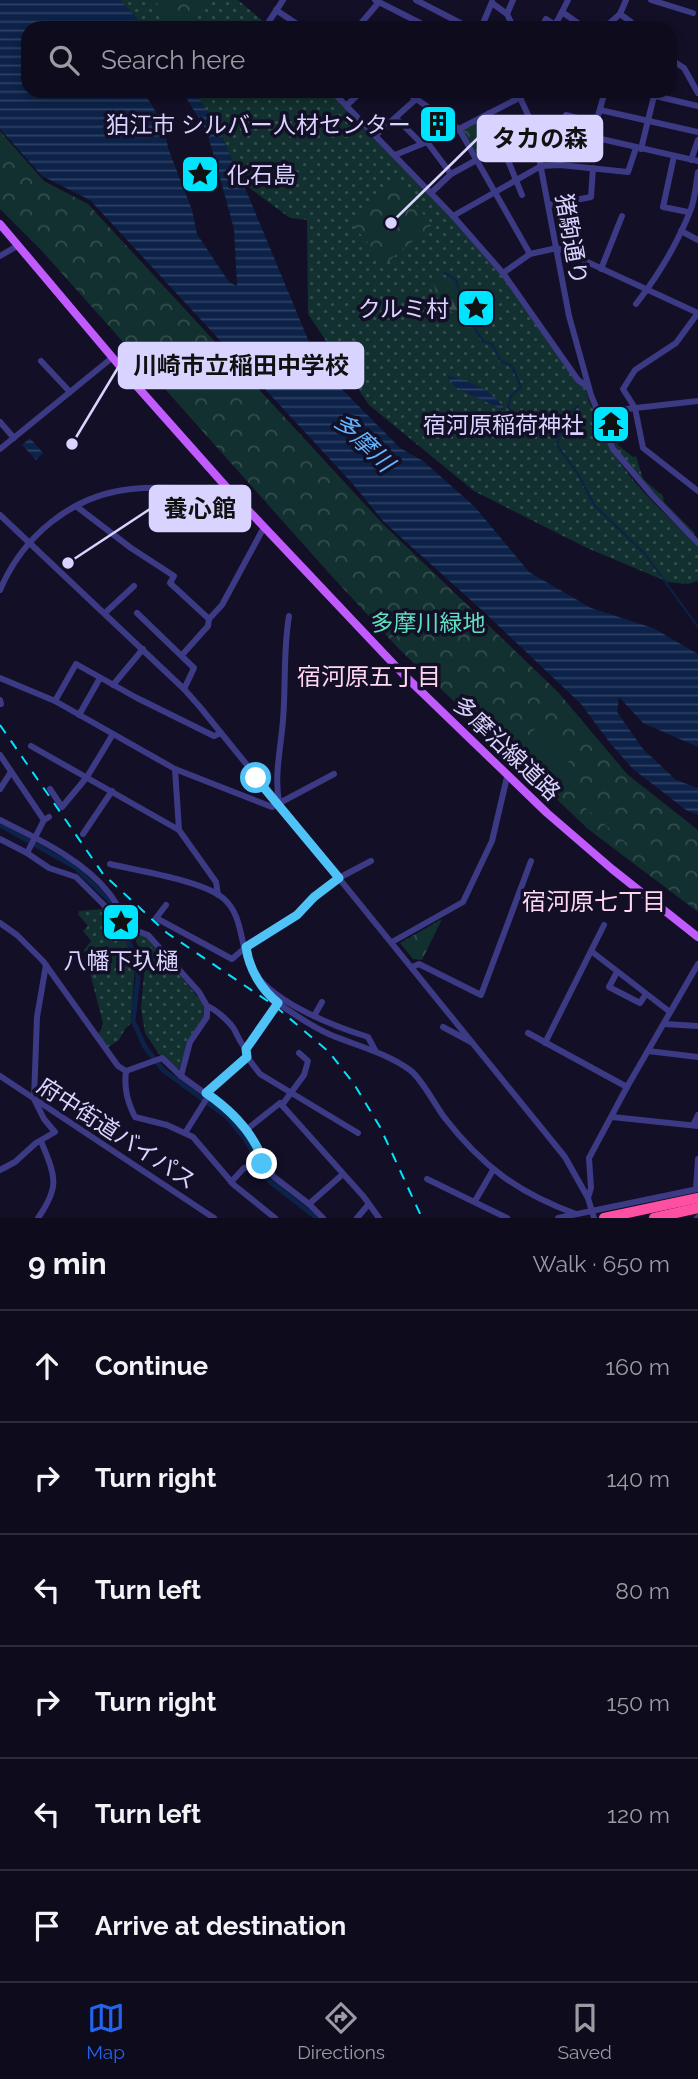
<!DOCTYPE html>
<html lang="en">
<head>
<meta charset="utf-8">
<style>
	:root { --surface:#0e0b1c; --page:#1c1929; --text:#f1f3f6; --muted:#9b9ba3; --line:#2e2b3b; --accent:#2563eb }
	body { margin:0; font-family:Raleway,"Noto Sans JP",sans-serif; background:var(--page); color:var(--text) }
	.stop { position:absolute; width:21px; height:21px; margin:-16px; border:5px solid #4fc3f7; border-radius:50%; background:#fff }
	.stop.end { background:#4fc3f7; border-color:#fff; box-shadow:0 2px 7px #0008 }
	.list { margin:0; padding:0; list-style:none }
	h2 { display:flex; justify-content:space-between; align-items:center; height:91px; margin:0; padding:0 28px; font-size:30px }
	h2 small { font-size:23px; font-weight:400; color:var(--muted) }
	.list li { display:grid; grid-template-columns:46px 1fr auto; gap:21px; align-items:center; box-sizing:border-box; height:112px; padding:0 28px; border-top:2px solid var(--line) }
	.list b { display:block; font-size:26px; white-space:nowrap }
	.list em { font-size:23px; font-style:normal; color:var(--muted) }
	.icon { flex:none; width:38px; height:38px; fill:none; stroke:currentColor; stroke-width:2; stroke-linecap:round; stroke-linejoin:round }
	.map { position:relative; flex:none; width:698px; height:1218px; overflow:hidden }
	.search { position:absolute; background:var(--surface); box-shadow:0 4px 10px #0003; left:21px; right:21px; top:21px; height:77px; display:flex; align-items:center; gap:18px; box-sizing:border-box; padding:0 24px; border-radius:21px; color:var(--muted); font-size:26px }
	.sheet { height:763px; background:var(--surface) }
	nav { display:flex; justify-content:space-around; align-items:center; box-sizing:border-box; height:98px; border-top:2px solid var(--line); background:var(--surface); font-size:19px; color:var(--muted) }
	nav a { display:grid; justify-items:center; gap:4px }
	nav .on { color:var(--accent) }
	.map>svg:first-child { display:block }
</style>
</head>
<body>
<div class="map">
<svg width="698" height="1218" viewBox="0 0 698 1218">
	<defs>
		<pattern id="grass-dots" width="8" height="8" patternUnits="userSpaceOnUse" patternTransform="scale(1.75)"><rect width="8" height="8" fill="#12302f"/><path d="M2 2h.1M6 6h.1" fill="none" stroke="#344d4e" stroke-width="1.8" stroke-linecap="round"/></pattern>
		<pattern id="forest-firs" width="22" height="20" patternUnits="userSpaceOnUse" patternTransform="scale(1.75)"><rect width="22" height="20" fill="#12302f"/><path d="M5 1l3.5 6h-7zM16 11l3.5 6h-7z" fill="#344d4e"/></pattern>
		<pattern id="park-crowns" width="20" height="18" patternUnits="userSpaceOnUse" patternTransform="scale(1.75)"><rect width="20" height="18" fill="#12302f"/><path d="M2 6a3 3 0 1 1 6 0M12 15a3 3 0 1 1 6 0" fill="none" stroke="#344d4e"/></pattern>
		<pattern id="water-rules" width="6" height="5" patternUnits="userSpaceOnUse" patternTransform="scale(1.75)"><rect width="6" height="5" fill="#0c2248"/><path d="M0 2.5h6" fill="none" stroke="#2f4163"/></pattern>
	</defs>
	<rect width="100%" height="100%" fill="#130f26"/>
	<g fill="url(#grass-dots)">
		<path d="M120,0H238L271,28H145Z"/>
		<path d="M194,91H330L337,97L495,264L586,388C589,406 591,404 599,417C605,426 606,438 611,448C630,483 669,518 698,545V581L688,584L668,582L587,548L474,491L369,405L308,314L307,220L290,218L243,183L217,127Z"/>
		<path d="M607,413L618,445L633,457L636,456L643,479L663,496L664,502L695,533L694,535L670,512L617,450L602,414Z"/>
		<path d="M104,909L119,934L123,933L135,963L131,1023L125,1029L119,1040L107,1048L98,1034L102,1028L103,1023L84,950L91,941L83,931L88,926L78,914L79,911Z"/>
		<path d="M131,930L148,938L203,1003L205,1017L188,1040L180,1068L176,1069L159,1054L145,1033L141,1008L145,962Z"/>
	</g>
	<path fill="url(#forest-firs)" d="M441,276L454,281L473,330L481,341L477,344L459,317L439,303L433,282Z"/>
	<g fill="url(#park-crowns)">
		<path d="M154,0H210L184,28H177Z"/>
		<path d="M486,117L489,118L500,144L479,157L463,131L464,128Z"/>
		<path d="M0,131L44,181L88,204L383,524L558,692L627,774L698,830V912L588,829L399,649L328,572L42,251L0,209Z"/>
		<path d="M397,182L432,225L385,264L350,221Z"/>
		<path d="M442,919L422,960L413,959L400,943Z"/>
	</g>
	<g fill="#12302f">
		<path d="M539,725L573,757L548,783L514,751Z"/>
		<path d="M585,788L652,845L643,857L575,799Z"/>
	</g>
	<g fill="url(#water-rules)">
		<path d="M0,0H120L145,28H28V91H143L164,125L168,148L192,210L197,234L229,282L237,286L234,229L214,156L206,130L182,91H194L217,127L243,183L319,366L400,448L423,461L475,507L529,572L591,608L653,628L698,654V747L643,723L619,697L617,712L643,749L676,780L698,788V815L686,810L633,769L610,743L581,704L485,613L384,522L352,483L90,200L42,176L0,129Z"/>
		<path d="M446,375C468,381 495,390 505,411L455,387Z"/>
		<path d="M30,438L43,453L36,460L22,445Z"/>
	</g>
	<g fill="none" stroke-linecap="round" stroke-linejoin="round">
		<g stroke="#0c2248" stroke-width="2">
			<path d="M444,272L456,280L461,298L477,332L483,341L492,344L501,361L512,366L521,387L511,396L508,407L513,415L522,419L532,414L559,435"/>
			<path d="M578,406L565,416L557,445L578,474L595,506L645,554L698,627"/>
		</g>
		<path stroke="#0c2248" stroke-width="5" d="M0,825L75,867L109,900L118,914L136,960L138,978L133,1021L145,1047L163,1070L226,1116L246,1140L269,1181L317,1218"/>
		<g stroke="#3d3a85" stroke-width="6">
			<path d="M375,0L430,28"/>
			<path d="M416,0L470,28"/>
			<path d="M651,0L693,13"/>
			<path d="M492,3L507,14L514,28"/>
			<path d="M276,10L303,28"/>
			<path d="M562,12L568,0"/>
			<path d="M507,14L513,0"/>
			<path d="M620,14L631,22L633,28"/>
			<path d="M555,25L562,12L585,28"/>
			<path d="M266,26L283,0"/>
			<path d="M357,28L379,2"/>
			<path d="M481,28L492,2"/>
			<path d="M541,28L546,19L560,28"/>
			<path d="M604,28L620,14L626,0"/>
			<path d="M670,59L684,68L698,93"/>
			<path d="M332,91L453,216L503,273L578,380L588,387"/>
			<path d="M405,91L459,129L530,254"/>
			<path d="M517,91L533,126L569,316L591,395L613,449L652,495L698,543"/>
			<path d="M634,91L698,106"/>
			<path d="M347,105L362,91"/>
			<path d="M600,110L698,132"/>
			<path d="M489,113L522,195"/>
			<path d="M396,118L422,144"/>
			<path d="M533,126L562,130L698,161"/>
			<path d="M562,130L566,115L596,123L605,91"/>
			<path d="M376,135L416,99"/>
			<path d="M427,142L451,174"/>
			<path d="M641,149L654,96"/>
			<path d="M395,155L459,129L521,97"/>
			<path d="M674,156L663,207L688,212"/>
			<path d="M691,160L698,140"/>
			<path d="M560,165L566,131"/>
			<path d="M431,193L451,174L502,146"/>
			<path d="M549,205L591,197L593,168"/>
			<path d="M453,216L541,166L560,165L628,172L636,148"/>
			<path d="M681,231L698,240"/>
			<path d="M557,248L698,313"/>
			<path d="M0,256L19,245"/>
			<path d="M601,269L622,216"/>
			<path d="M503,273L530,254L557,248"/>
			<path d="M636,304C658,276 678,242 691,209C695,198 696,184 698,172"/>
			<path d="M698,313L676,343L635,370L623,389L635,408L643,448L698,491"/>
			<path d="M41,361L70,392"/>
			<path d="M600,412L698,401"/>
			<path d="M0,422L14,438"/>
			<path d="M0,449L113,357"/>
			<path d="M76,506L131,548L174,576L170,583L209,619"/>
			<path d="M0,515L184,689L200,707L565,1157L588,1198L594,1218"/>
			<path d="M0,590C23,536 72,495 131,489C163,485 197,490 229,490"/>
			<path d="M105,613L134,586"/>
			<path d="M137,613L194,668L184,689"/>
			<path d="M182,655L208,626L209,619L222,605L263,529"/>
			<path d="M0,678L55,701L175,769L272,807L334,774"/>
			<path d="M113,685L143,649"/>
			<path d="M0,700L1,704"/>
			<path d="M55,701L76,664L137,698L214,736L221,733"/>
			<path d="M79,715L100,678"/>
			<path d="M31,746L179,830L216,882L218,895"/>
			<path d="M0,755L44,820"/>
			<path d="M175,769L179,830"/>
			<path d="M0,789L11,772"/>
			<path d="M50,789L62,807L87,777L113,734"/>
			<path d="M279,802C274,775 281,747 283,720C286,684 283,652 289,616"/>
			<path d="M0,820C38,839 82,859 109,893C118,904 122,915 128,927"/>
			<path d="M83,834L112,791"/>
			<path d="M0,839L27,853L49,868L76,877L104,905L116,923L148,935L199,992L207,1006V1017L190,1042L181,1076"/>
			<path d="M27,853L44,820L49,817"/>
			<path d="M110,864C138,871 201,880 223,898C242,914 240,940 248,961C262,999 333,1026 368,1037L375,1050"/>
			<path d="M166,905L156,918L232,959L246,947L297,915L314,896L339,878L371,861"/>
			<path d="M0,923L17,935L43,961L118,1066L126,1071L162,1058L181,1076L232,1113L253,1140L264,1163L274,1177L309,1204L323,1218"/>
			<path d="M392,942L463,902L492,841L507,777"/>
			<path d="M591,951L670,1012"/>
			<path d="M412,967L419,964L481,995L531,861"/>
			<path d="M617,972L609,987L640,1003L646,994"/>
			<path d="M258,976C262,991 273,999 285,1008C300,1018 314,1028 331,1035C358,1046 386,1053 410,1070C422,1079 435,1105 444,1117C482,1166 518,1193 576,1214"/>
			<path d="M278,1003L246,1049L247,1057L260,1074L358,1133"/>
			<path d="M207,1006C215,1009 229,1021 234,1029C238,1036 240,1043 246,1049"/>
			<path d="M314,1016L322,1002"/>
			<path d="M664,1024L698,1026"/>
			<path d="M443,1027L471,1042"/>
			<path d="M528,1033L627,1087"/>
			<path d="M545,1043L604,925"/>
			<path d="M648,1051L698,1057"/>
			<path d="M126,1071C124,1088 127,1101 135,1117L167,1125L193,1137L234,1185L275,1218"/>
			<path d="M0,1076L214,1218"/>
			<path d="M206,1093L247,1057"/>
			<path d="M282,1105L304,1075L308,1061L299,1053"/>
			<path d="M612,1117L698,1126"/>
			<path d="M693,1125L698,1115"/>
			<path d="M246,1130L280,1103L364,1197L379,1218"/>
			<path d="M185,1133L209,1095"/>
			<path d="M0,1170L15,1162L36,1143L55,1132L44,1119L34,1099L37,1017L46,965"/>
			<path d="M427,1179L507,1218"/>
			<path d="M231,1182L244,1168L264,1163"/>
			<path d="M696,1189L698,1159"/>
			<path d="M588,1198L591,1188L589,1158L627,1087L698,964"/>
			<path d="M475,1201L493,1170"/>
			<path d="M309,1204L343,1174"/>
			<path d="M38,1218C61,1185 55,1176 41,1141"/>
			<path d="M357,1218L368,1205"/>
			<path d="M558,1218L698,1189"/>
			<path d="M697,1218L698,1217"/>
		</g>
		<path stroke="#c25bff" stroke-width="8" d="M0,224L134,383L229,490L404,675L547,813L612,869L698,937"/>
		<path stroke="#00e5ff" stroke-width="2" stroke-dasharray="10 9" stroke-linecap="butt" d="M0,725L103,874L167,933L275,1006L329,1052L354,1084L380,1127L422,1218"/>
		<g stroke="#ff4fa3" stroke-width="10">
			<path d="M604,1218L698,1198"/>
			<path d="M654,1218L698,1208"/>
		</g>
	</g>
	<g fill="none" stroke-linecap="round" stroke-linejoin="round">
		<path stroke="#4fc3f7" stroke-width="9" d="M256,778L339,878L314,897L297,915L246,947C249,969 261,989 278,1003L246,1049L247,1057L206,1093C231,1110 254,1134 264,1163L262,1164"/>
	</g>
	<defs>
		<symbol id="building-square" viewBox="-11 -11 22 22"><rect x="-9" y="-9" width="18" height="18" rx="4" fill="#00e5ff" stroke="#130f26"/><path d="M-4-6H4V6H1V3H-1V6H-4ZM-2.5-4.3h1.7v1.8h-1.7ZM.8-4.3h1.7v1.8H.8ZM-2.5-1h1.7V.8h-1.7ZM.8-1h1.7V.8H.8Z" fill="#111"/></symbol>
		<symbol id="sight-square" viewBox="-11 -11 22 22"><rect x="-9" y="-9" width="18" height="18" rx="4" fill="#00e5ff" stroke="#130f26"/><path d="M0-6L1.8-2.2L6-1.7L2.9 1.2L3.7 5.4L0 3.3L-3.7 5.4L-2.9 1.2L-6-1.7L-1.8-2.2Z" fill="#111"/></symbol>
		<symbol id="temple-square" viewBox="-11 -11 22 22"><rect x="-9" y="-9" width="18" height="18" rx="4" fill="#00e5ff" stroke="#130f26"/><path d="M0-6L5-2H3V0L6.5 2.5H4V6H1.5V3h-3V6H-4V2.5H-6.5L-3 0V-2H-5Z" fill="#111"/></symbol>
	</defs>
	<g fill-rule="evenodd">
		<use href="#building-square" x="416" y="102" width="44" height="44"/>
		<use href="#sight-square" x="178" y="152" width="44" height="44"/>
		<use href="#sight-square" x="454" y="286" width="44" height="44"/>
		<use href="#temple-square" x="589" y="402" width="44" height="44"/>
		<use href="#sight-square" x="99" y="900" width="44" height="44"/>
	</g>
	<g text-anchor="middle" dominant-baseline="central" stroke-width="7" stroke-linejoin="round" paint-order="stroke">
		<g font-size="23" fill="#d9d4ff" stroke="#130f26" text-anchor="end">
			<text x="411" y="124">狛江市 シルバー人材センター</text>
			<text x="227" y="174" text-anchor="start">化石島</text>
			<text x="449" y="308">クルミ村</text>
			<text x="584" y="424">宿河原稲荷神社</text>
			<text x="121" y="960" text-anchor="middle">八幡下圦樋</text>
		</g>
		<g font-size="23" fill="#d9d4ff" stroke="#130f26">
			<text transform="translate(572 239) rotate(80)">猪駒通り</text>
			<text transform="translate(507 748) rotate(44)">多摩沿線道路</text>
			<text transform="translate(117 1133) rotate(33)">府中街道バイパス</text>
		</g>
		<g font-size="23" fill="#5fe0c0" stroke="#130f26">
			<text x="428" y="622">多摩川緑地</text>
		</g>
		<g font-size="24" font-style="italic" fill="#62b6ff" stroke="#130f26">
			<text transform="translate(364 442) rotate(44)">多摩川</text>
		</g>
		<g font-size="24" fill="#ffd6f0" stroke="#130f26">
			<text x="369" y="676">宿河原五丁目</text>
			<text x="594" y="901">宿河原七丁目</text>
		</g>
	</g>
	<path fill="none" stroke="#d9d4ff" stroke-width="2.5" d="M391 223L478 138M72 444L119 366M68 563L150 509"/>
	<g fill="#d9d4ff" stroke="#130f26" stroke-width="2.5">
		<circle cx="391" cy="223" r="7"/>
		<circle cx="72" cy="444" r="7"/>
		<circle cx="68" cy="563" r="7"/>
	</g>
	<g fill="#d9d4ff" stroke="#d9d4ff" stroke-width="2.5">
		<rect x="478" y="116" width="124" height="45" rx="7"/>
		<rect x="119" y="343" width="244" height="45" rx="7"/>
		<rect x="150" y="486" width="100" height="45" rx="7"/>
	</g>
	<g font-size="24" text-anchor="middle" font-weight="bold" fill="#111">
		<text x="540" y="147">タカの森</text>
		<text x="241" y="374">川崎市立稲田中学校</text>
		<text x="200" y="517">養心館</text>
	</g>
</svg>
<div class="stop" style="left:256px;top:778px"></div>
<div class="stop end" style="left:262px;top:1164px"></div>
<div class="search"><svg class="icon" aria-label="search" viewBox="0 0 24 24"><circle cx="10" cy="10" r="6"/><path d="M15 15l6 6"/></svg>Search here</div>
</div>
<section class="sheet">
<h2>9 min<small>Walk · 650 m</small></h2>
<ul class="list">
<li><svg class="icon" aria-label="ahead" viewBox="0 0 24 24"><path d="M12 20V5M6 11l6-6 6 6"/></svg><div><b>Continue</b></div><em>160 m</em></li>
<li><svg class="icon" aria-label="right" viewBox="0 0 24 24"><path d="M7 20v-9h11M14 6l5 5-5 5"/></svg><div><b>Turn right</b></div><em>140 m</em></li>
<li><svg class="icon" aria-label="left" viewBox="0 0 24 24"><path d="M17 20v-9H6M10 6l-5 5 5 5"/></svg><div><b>Turn left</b></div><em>80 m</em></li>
<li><svg class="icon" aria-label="right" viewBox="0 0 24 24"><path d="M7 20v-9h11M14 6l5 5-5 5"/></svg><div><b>Turn right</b></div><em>150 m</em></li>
<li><svg class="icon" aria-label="left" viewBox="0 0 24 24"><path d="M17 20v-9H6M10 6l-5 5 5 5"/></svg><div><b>Turn left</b></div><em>120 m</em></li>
<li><svg class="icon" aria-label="arrive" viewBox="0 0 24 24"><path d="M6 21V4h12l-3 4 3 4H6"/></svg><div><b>Arrive at destination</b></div></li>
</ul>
</section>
<nav>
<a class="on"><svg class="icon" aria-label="map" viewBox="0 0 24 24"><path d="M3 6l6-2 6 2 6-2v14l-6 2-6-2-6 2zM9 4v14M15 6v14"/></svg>Map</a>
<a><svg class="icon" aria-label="directions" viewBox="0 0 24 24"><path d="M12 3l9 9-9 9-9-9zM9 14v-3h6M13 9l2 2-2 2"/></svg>Directions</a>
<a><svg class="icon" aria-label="saved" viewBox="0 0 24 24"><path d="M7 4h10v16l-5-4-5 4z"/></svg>Saved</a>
</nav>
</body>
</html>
